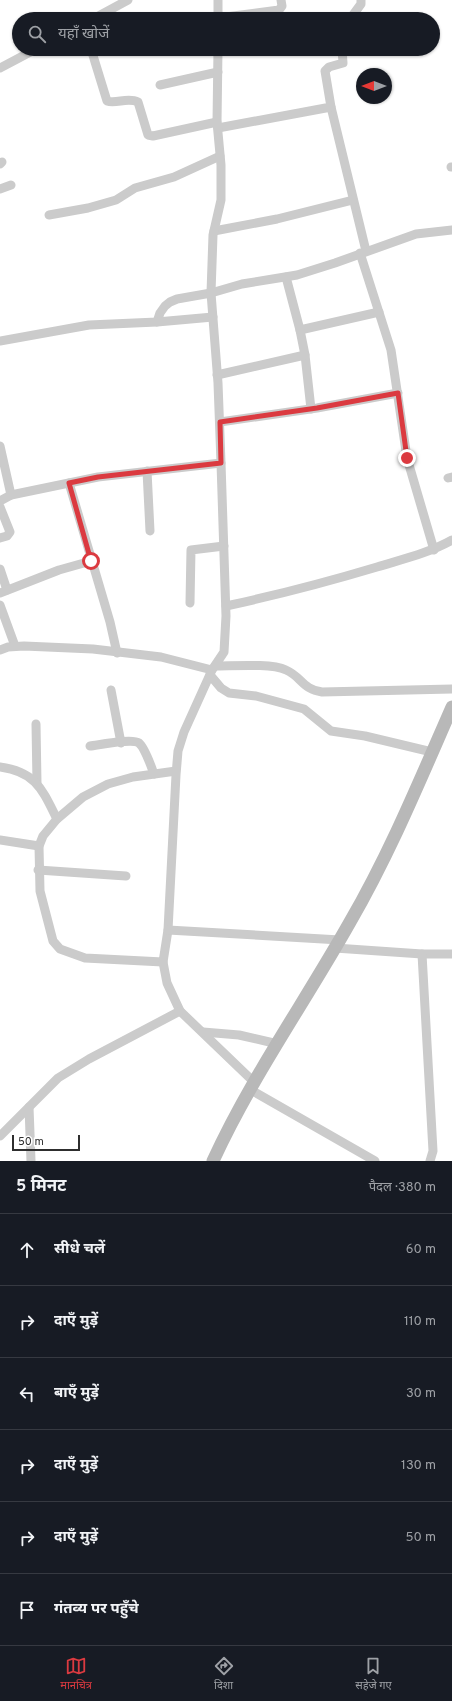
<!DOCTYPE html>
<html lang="hi">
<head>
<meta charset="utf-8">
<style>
	:root { --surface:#171b24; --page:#242831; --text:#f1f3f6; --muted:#9ea1a6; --line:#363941; --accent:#db3a40 }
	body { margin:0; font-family:Overpass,"Noto Sans Devanagari",sans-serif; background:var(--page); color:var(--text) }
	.compass { position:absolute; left:356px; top:68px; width:36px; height:36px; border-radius:50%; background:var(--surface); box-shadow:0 1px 3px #0004; rotate:270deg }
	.scale { position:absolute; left:12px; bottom:10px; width:68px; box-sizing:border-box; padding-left:4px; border:2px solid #2e2e2e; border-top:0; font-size:11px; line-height:14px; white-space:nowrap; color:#2e2e2e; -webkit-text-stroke:3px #fff; paint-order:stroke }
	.stop { position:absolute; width:12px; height:12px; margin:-9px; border:3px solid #db3a40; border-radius:50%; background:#fff }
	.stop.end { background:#db3a40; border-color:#fff; box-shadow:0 1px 4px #0008 }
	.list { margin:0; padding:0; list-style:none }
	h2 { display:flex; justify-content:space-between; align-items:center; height:52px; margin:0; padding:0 16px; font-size:17px }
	h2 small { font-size:13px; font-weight:400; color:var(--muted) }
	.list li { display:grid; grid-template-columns:26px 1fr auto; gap:12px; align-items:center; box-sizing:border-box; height:72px; padding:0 16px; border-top:1px solid var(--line) }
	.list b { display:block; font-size:15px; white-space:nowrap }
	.list em { font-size:13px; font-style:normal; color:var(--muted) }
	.icon { flex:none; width:22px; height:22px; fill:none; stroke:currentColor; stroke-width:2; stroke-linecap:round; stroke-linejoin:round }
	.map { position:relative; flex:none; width:452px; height:1161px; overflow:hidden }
	.search { position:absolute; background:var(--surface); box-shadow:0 1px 3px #0004; left:12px; right:12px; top:12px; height:44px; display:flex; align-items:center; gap:10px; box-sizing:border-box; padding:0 14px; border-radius:22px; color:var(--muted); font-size:15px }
	.sheet { height:484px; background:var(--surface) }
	nav { display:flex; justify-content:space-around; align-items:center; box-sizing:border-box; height:56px; border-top:1px solid var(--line); background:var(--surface); font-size:11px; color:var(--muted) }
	nav a { display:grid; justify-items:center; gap:2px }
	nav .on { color:var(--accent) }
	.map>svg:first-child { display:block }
</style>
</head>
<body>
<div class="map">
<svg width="452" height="1161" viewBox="0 0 452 1161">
	<rect width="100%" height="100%" fill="#fff"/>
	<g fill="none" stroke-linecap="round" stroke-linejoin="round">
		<g stroke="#cbcbcb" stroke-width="9">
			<path d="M218,18L279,10L282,6L281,0"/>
			<path d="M93,19L128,0"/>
			<path d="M218,19V0"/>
			<path d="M350,19L361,4V0"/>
			<path d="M91,49L107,101C116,104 128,97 138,102L148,135L153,136L217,122"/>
			<path d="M0,68L36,49"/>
			<path d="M160,85L218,72"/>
			<path d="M331,107L366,251"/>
			<path d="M218,128L331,107L325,71L329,67L343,63L342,49"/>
			<path d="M0,164L2,162"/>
			<path d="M451,167H452"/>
			<path d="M0,189L11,185"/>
			<path d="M49,215L88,208L116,200L135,188L174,177L220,156"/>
			<path d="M214,231L277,219L353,200"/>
			<path d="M360,253L391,350L407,458L434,550"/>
			<path d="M286,277L300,330L379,312"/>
			<path d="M157,322L160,313L165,306L170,302L177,299L211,293L242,284L297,275L335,263L416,234L452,230"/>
			<path d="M300,330L305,355L311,409"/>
			<path d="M0,341L89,325L157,322L213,317"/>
			<path d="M217,375L305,355"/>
			<path d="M220,422L317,408L398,393"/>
			<path d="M0,446L11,495"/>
			<path d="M147,471L150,531"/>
			<path d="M448,478L452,477"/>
			<path d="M69,483L110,622L117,653"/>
			<path d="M0,501L11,495L98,477L221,463"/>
			<path d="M0,507L10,532L7,536L0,538"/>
			<path d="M0,569L7,590"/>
			<path d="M0,593L59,570L91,561"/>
			<path d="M190,603L191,550L224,546"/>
			<path d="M0,605L15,646"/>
			<path d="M226,606C277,595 327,582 377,567C403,559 429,553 452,540"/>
			<path d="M0,650L8,647L24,646L93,649L161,657L212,670"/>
			<path d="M215,666C233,666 271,663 286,670C302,677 302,689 322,692L452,689"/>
			<path d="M210,675L221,688L229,693L256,696L304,709L331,731L365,736L432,752"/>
			<path d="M111,690L121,743"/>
			<path d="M36,724L37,783"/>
			<path d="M90,746C99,745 132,738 139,743C145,748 151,766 154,774"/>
			<path d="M0,767C36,772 42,789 57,819"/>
			<path d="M176,771L133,777L108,784L83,797L57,819L43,836L39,846L40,891L53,941L60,949L85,958L163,962L168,930L176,775L178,751L184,732L212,670L224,652L226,616L221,463L218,383L211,293L213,235L221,200V165L217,122L218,49"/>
			<path d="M0,840L39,846"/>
			<path d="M38,870L126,876"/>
			<path d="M168,930L340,940"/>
			<path d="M335,948L422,954H452"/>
			<path d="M422,954L433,1151L430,1161"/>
			<path d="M163,962L167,983L180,1011L255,1083"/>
			<path d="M203,1032L239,1035L278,1044"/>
			<path d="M251,1090L375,1161"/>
			<path d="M29,1107L31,1161"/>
			<path d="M0,1136L58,1078L89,1059L180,1011"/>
		</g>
		<path stroke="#b8b8b8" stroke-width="13" d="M213,1161C251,1078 305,1002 350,922C390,853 420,780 452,707"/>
	</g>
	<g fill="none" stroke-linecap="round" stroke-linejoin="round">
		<path stroke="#db3a40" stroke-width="5" d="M91,561L69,483L98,477L221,463L220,422L317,408L398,393L407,458"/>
	</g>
</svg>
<svg class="compass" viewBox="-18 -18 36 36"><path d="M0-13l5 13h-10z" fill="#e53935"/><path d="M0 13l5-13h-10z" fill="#9ea1a6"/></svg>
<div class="scale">50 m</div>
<div class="stop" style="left:91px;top:561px"></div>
<div class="stop end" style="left:407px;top:458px"></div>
<div class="search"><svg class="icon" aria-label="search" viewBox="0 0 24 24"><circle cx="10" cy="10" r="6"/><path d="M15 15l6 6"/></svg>यहाँ खोजें</div>
</div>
<section class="sheet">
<h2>5 मिनट<small>पैदल · 380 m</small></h2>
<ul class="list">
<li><svg class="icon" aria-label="ahead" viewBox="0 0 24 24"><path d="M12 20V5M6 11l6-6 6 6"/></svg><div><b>सीधे चलें</b></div><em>60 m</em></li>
<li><svg class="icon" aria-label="right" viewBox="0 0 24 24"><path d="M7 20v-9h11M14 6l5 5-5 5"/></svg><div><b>दाएँ मुड़ें</b></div><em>110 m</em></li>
<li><svg class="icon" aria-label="left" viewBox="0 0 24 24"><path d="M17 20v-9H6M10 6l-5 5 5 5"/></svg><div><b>बाएँ मुड़ें</b></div><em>30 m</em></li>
<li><svg class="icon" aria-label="right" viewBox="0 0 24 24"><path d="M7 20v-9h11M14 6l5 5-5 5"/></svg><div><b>दाएँ मुड़ें</b></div><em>130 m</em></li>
<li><svg class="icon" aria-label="right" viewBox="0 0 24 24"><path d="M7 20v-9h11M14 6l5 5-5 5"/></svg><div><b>दाएँ मुड़ें</b></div><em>50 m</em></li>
<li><svg class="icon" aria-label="arrive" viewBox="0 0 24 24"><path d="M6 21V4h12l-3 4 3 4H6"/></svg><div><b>गंतव्य पर पहुँचे</b></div></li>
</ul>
</section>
<nav>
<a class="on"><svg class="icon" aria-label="map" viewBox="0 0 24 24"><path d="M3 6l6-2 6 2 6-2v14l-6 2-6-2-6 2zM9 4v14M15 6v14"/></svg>मानचित्र</a>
<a><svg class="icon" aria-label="directions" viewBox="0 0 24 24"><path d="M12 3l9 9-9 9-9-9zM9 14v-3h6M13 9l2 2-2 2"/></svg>दिशा</a>
<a><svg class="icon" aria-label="saved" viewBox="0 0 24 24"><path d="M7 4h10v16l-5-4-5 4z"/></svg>सहेजे गए</a>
</nav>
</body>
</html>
